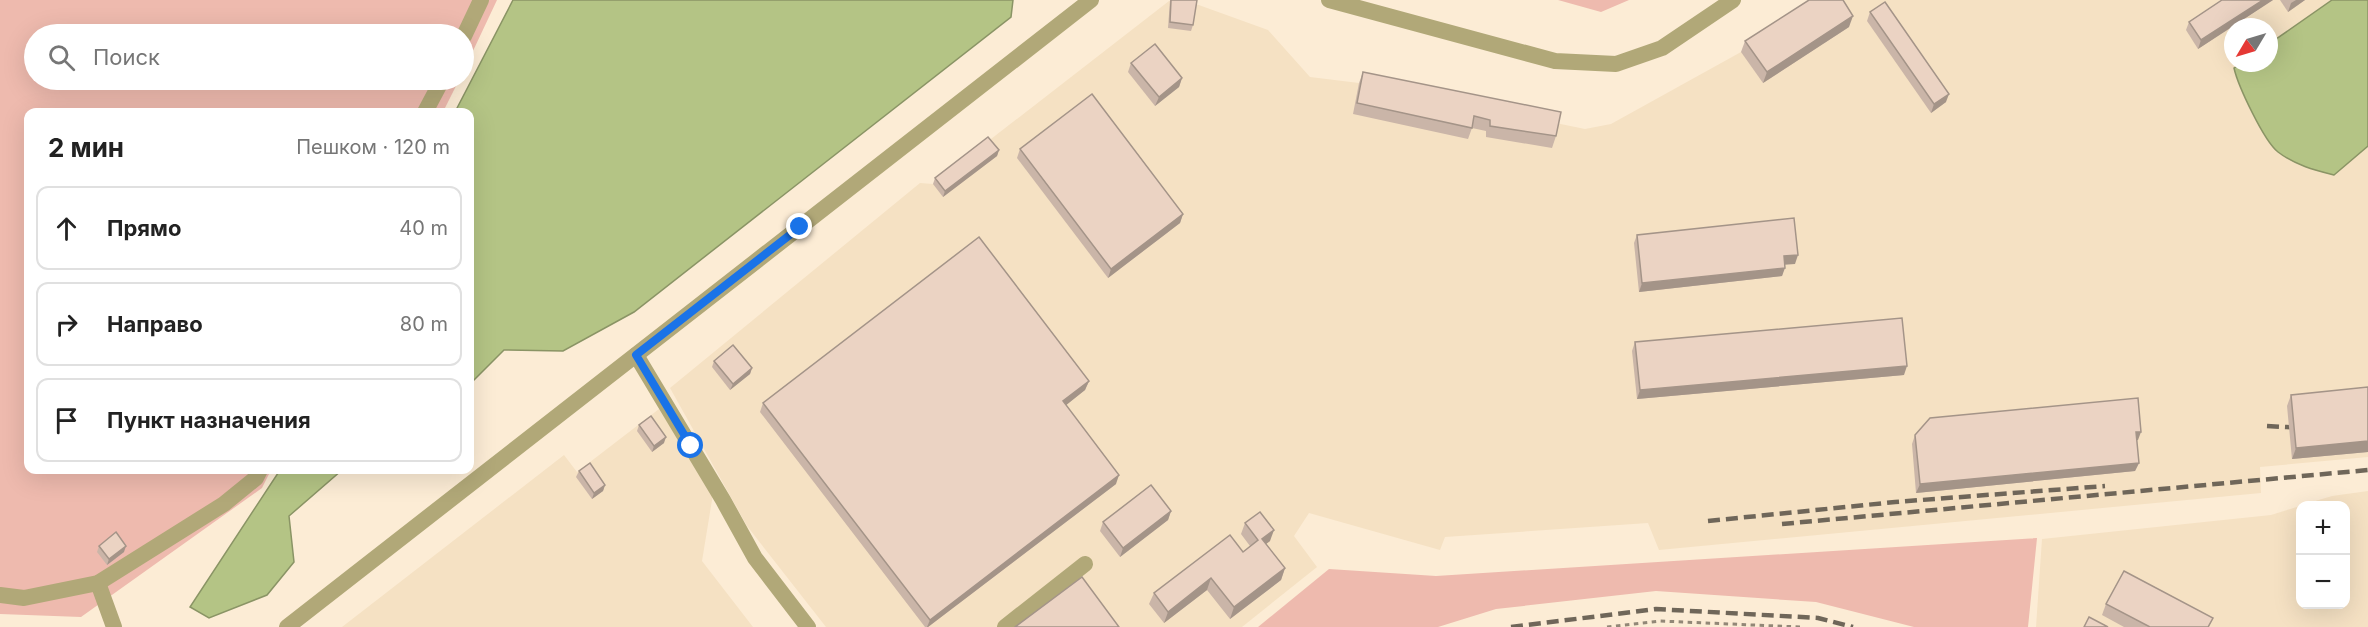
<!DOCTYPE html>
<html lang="ru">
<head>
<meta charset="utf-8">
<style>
	:root { --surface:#fff; --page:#f2f2f2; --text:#222; --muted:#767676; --line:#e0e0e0 }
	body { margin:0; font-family:Inter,sans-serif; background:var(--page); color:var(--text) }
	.controls { position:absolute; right:18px; bottom:18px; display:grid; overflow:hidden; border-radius:12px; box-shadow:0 6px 24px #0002 }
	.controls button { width:54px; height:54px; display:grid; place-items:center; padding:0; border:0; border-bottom:2px solid var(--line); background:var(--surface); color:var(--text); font:30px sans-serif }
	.compass { position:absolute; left:2224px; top:18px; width:54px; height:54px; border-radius:50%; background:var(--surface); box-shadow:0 6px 24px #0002; rotate:232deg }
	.stop { position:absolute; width:18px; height:18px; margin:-14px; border:4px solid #1a73e8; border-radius:50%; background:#fff }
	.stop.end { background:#1a73e8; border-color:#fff; box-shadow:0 2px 6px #0008 }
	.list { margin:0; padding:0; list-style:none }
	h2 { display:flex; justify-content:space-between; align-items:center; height:78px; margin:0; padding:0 24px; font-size:26px }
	h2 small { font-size:20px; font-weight:400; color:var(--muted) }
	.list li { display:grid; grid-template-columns:39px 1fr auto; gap:18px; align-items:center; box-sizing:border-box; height:84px; margin:0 12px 12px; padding:0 12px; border:2px solid var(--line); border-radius:12px }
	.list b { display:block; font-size:22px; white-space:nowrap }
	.list em { font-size:20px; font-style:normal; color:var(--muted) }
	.icon { flex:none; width:33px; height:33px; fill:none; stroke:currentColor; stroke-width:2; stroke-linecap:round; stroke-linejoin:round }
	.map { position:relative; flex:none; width:2368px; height:627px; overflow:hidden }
	.search { position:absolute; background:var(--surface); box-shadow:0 6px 24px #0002; left:24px; top:24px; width:450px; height:66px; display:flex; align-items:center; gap:15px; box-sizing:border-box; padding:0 21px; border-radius:33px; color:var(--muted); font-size:22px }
	.panel { position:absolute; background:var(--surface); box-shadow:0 6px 24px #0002; left:24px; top:108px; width:450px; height:366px; border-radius:12px }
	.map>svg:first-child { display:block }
</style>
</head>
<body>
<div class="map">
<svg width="2368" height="627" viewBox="0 0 2368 627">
	<rect width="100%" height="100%" fill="#fcecd5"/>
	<g fill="#f5e1c3" fill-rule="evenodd">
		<path d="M1823,0H2368V457L2260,467L2261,493L1659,550L1648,523L1445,537L1440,550L1309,513L1294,536L1317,567L1242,627H826L747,526L670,388L920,183L933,184L1169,1L1196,4L1268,30L1310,77L1359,83L1585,129L1611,124L1741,52ZM2233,27H2269V63H2233Z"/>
		<path d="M659,409L713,494L702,561L753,627H342L564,455L577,472Z"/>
		<path d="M2368,491V627H2036L2042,539L2271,515L2300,506V604H2346V506L2302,505L2332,496Z"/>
	</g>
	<g fill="#eebaae">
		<path d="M0,0H497L464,70V34H34V80H459L443,112H28V470H271L262,488L81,617L0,614Z"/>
		<path d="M1558,0H1629L1601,12Z"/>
		<path d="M2037,538L2028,627H1914L1816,602L1656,591L1496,609L1438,627H1258L1329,569L1436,576Z"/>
	</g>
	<g fill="#b4c485" stroke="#8a9465" stroke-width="1.5">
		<path d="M513,0H1013L1011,17L634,312L563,351L504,350L470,384V112H455Z"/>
		<path d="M2332,0H2368V146L2334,175C2314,170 2295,165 2278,152C2264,141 2238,86 2234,68L2242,63H2269V44Z"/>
		<path d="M280,470H342L289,516L294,562L267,595L209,618L190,607Z"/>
	</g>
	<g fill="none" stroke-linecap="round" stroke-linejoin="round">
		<path stroke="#928777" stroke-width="3" stroke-dasharray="4.5 4.5" stroke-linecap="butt" d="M1607,627L1660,621L1800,627"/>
		<g stroke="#b1a878" stroke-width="16">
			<path d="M1329,0L1555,61L1616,64L1662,48L1733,0"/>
			<path d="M464,36L481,0"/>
			<path d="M425,112L442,80"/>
			<path d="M636,355L723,500L755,558L808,627"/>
			<path d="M98,583L114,627"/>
			<path d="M0,595L24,598L98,583L224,504L256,478L260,470"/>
			<path d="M287,627L1091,0"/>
			<path d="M1005,627L1085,564"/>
		</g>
		<g stroke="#6f6659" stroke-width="4.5" stroke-dasharray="12 6" stroke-linecap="butt">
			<path d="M2267,426L2305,428"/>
			<path d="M1708,521L1895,502L2105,486"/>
			<path d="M1782,524L2368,470"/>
			<path d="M1511,627L1656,609L1818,618L1853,627"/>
		</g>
	</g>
	<g fill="#cab5a8">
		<path d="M1170,0H1197L1193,25L1191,31L1168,28Z"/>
		<path d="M2222,0H2273L2198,49L2186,30L2189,22Z"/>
		<path d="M2280,0H2305L2288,12Z"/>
		<path d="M1870,12L1946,102L1931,113L1867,21Z"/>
		<path d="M1849,27L1763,83L1741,52L1745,41Z"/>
		<path d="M1131,63L1182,78L1179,87L1155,106L1128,72Z"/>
		<path d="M1363,72L1556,136L1552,148L1486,137V131L1472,128L1468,139L1353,114L1359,83Z"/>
		<path d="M1020,149L1183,214L1180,223L1108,278L1017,158Z"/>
		<path d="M999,150L997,156L943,197L933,184L935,178Z"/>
		<path d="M1637,235L1795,264H1785L1782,276L1639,292L1634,243Z"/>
		<path d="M1635,342L1904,375L1637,399L1632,351Z"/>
		<path d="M714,361L752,368L750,374L730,390L712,367Z"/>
		<path d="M1089,381L1085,390L1066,405L1116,484L928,627H925L760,412L763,403Z"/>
		<path d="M2368,387V452L2292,459L2287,406L2291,395Z"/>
		<path d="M639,425L664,443L652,452L637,431Z"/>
		<path d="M1915,435L2138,440H2136L2139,463L2135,471L1916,493L1912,444Z"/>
		<path d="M579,471L605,485L603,491L592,499L576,477Z"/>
		<path d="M1171,511L1168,520L1120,557L1100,531L1103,522Z"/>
		<path d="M1245,523L1270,541L1266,544L1285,568L1281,580L1230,619L1207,590L1164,623L1149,604L1154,593L1243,552L1250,546L1241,534Z"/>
		<path d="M99,546L124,552L107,565L97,552Z"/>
		<path d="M2106,604L2213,618L2209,627H2124L2102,615Z"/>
	</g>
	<g fill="#a49488">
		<path d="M2263,0H2273L2198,49L2201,40Z"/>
		<path d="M2296,0H2305L2288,12L2291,3Z"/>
		<path d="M1853,16L1849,27L1763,83L1767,72Z"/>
		<path d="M1182,78L1179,87L1155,106L1159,97Z"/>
		<path d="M1949,94L1946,102L1931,113L1934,104Z"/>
		<path d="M999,150L997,156L943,197L945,191Z"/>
		<path d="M1183,214L1180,223L1108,278L1111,269Z"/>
		<path d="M1798,255L1795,264L1781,265L1784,256Z"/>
		<path d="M1785,268L1782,276L1639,292L1642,283Z"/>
		<path d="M1907,366L1904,375L1637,399L1640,390Z"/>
		<path d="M752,368L750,374L730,390L733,384Z"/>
		<path d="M1089,381L1085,390L1060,410L1063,401Z"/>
		<path d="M2136,432H2141L2138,440L2132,441Z"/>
		<path d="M666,437L664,443L652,452L654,446Z"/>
		<path d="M2368,441V452L2292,459L2296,448Z"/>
		<path d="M2139,463L2135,471L1916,493L1920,484Z"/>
		<path d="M1119,475L1116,484L928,627H927L930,620Z"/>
		<path d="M605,485L603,491L592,499L594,493Z"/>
		<path d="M1171,511L1168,520L1120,557L1123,548Z"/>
		<path d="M1274,530L1270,541L1258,550L1262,539Z"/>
		<path d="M126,546L124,552L107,565L109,559Z"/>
		<path d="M1285,568L1281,580L1230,619L1234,607Z"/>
		<path d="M1211,578L1207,590L1164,623L1168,612Z"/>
	</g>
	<g fill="#ebd3c3" stroke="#a49488" stroke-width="1.5">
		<path d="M1171,0H1197L1193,25L1170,22Z"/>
		<path d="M1809,0H1843L1853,16L1767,72L1745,41Z"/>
		<path d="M2222,0H2263L2201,40L2189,22Z"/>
		<path d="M1885,2L1949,94L1934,104L1870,12Z"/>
		<path d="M1155,44L1182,78L1159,97L1131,63Z"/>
		<path d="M1363,72L1561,112L1556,136L1490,126V120L1474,116L1472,128L1357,103Z"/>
		<path d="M1092,94L1183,214L1111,269L1020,149Z"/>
		<path d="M988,137L999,150L945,191L935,178Z"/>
		<path d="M1794,218L1798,255L1784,256L1785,268L1642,283L1637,235Z"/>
		<path d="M979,237L1089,381L1063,401L1119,475L930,620L763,403Z"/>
		<path d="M1902,318L1907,366L1640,390L1635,342Z"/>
		<path d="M733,345L752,368L733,384L714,361Z"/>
		<path d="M2368,387V441L2296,448L2291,395Z"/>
		<path d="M2138,398L2141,432H2136L2139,463L1920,484L1915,435L1930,418Z"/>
		<path d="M651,416L666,437L654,446L639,425Z"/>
		<path d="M590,463L605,485L594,493L579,471Z"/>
		<path d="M1151,485L1171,511L1123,548L1103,522Z"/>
		<path d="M1260,512L1274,530L1262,539L1285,568L1234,607L1211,578L1168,612L1154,593L1230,535L1243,552L1258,540L1245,523Z"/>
		<path d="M116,532L126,546L109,559L99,546Z"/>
		<path d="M2124,571L2213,618L2208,627H2150L2106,604Z"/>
		<path d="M1082,577L1119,627H1015Z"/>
		<path d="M2089,617L2108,627H2084Z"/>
	</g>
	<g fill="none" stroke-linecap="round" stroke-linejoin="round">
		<path stroke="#1a73e8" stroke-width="8" d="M691,446L636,355L800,227"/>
	</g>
</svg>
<div class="controls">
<button>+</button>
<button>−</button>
</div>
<svg class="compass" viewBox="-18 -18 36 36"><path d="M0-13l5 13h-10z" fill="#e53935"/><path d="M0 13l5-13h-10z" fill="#767676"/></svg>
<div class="stop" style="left:691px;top:446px"></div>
<div class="stop end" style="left:800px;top:227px"></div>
<div class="search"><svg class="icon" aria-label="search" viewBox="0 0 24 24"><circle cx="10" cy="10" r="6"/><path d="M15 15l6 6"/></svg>Поиск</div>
<section class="panel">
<h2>2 мин<small>Пешком · 120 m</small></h2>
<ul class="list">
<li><svg class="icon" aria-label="ahead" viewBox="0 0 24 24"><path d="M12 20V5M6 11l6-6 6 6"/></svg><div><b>Прямо</b></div><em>40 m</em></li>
<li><svg class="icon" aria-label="right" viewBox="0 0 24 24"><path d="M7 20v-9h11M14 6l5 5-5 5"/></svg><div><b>Направо</b></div><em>80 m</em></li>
<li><svg class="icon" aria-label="arrive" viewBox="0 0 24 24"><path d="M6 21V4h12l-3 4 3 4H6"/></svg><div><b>Пункт назначения</b></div></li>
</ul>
</section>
</div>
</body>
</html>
